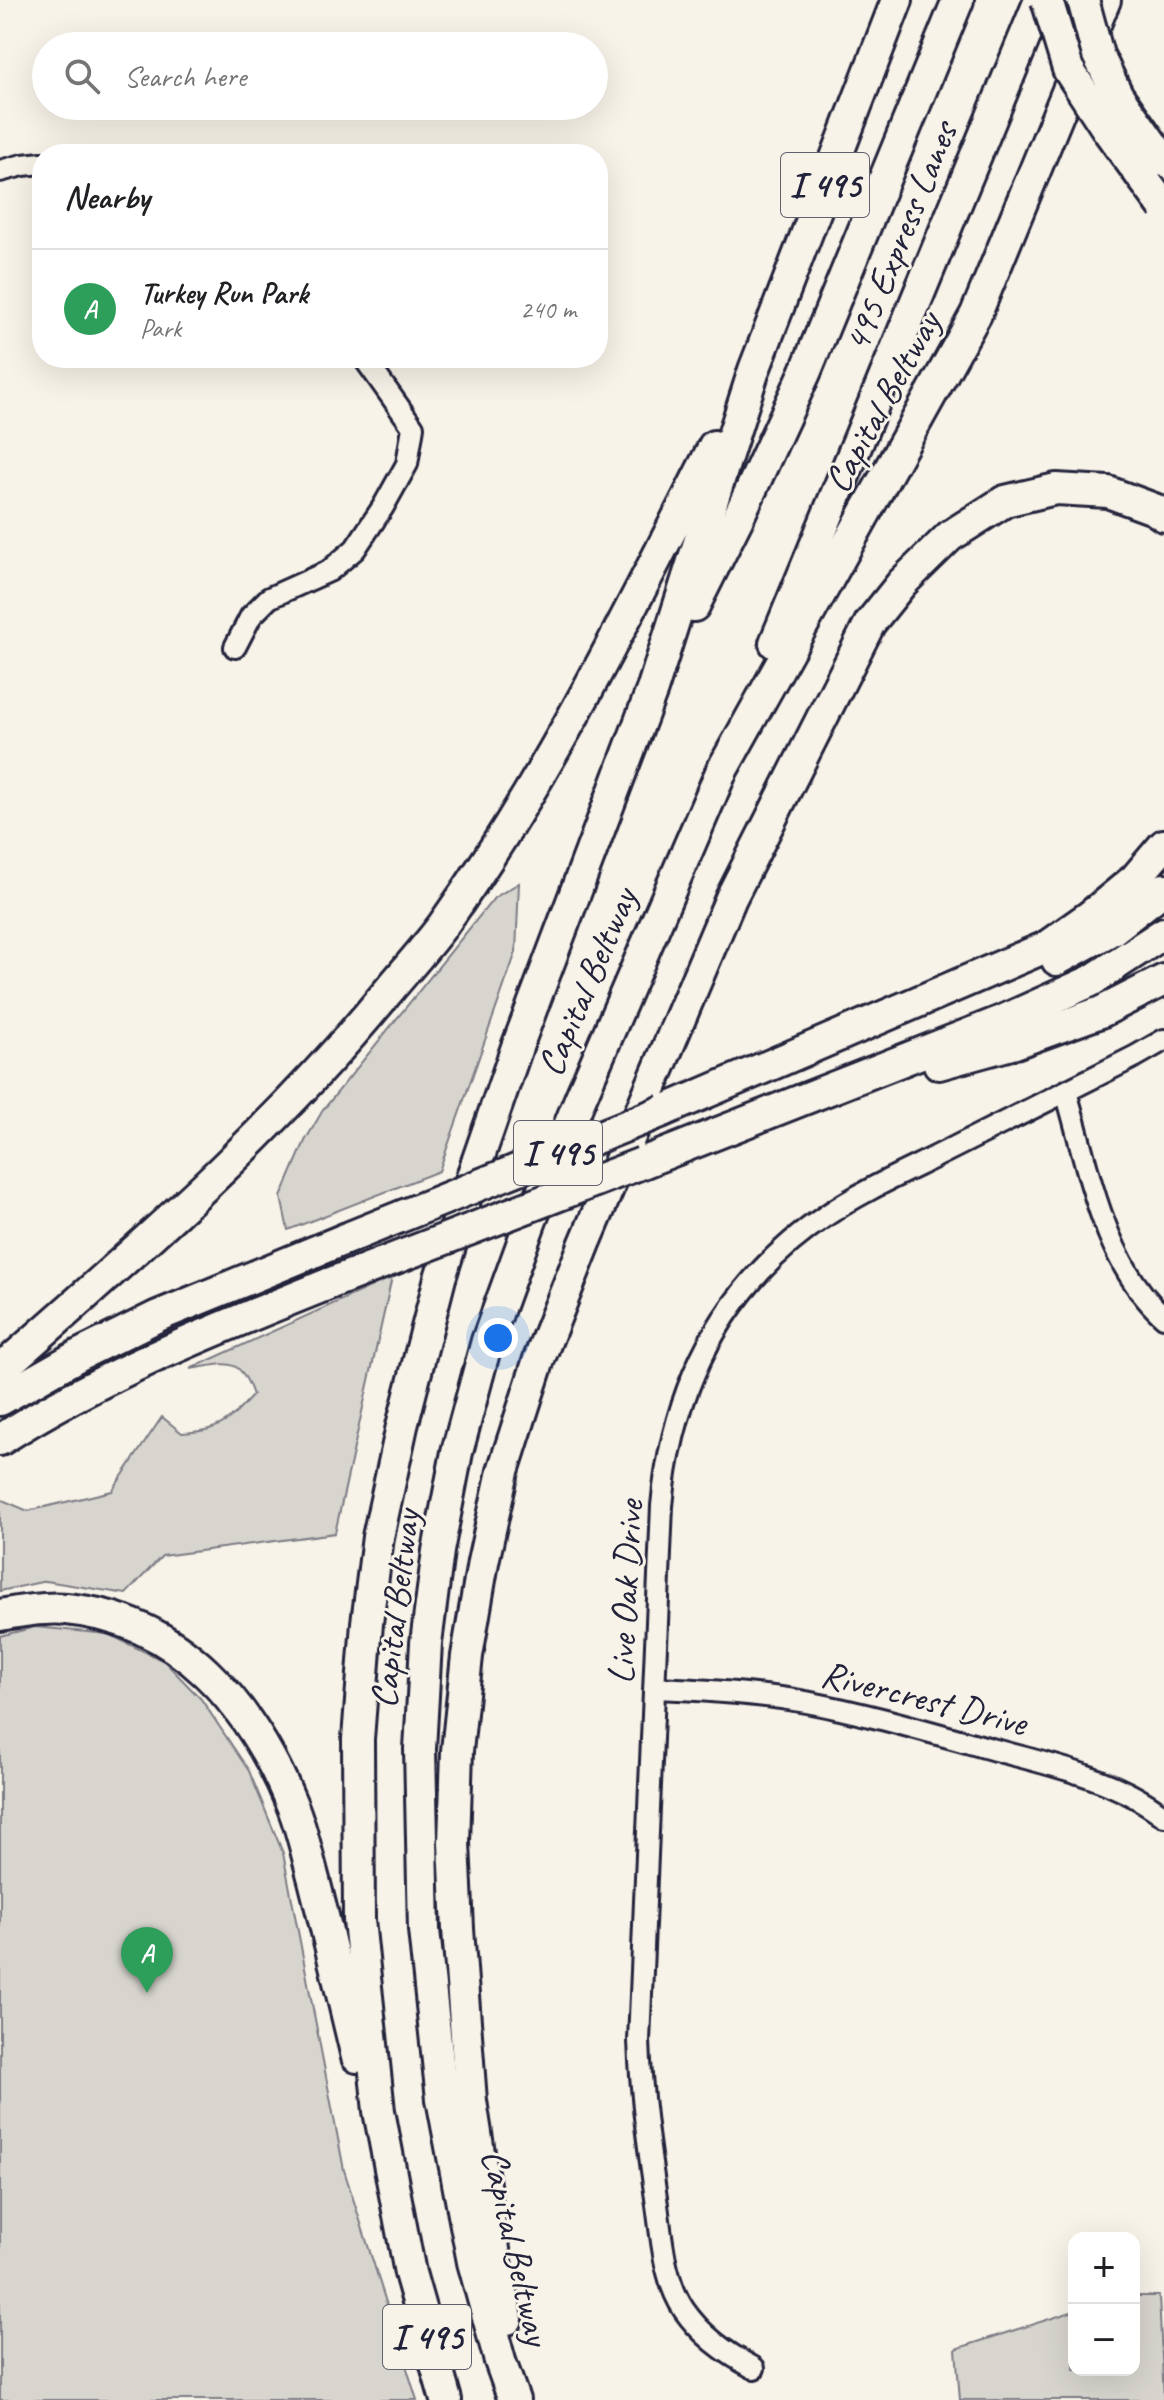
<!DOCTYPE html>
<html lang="en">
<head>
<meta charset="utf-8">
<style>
	:root { --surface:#fff; --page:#f2f2f2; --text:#202124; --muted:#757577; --line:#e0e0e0; --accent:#0f766e }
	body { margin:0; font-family:Caveat,sans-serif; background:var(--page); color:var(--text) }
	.controls { position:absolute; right:24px; bottom:24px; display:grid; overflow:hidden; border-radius:16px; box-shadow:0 8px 32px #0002 }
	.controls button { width:72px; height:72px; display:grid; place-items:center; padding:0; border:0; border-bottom:2px solid var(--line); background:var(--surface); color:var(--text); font:40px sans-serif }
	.you { position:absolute; left:498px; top:1338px; width:28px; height:28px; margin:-20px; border:6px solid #fff; border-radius:50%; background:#1a73e8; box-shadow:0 0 0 12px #1a73e833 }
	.badge { display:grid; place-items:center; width:52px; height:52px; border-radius:50%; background:var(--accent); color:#fff; font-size:26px; font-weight:700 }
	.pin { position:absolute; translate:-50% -66px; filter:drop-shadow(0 2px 4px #0008) }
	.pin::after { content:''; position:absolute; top:42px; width:28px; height:24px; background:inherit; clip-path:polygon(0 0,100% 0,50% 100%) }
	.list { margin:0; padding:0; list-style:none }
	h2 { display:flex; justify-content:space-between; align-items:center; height:104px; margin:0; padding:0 32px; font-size:34px }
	h2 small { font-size:26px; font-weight:400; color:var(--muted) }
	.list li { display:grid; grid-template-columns:52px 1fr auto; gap:24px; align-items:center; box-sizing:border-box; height:120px; padding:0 32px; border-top:2px solid var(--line) }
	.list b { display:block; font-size:30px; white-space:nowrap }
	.list p { margin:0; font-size:26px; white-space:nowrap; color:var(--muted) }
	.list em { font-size:26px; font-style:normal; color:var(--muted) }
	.icon { flex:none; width:44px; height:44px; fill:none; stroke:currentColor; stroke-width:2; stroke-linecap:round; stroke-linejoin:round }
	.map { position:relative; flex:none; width:1164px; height:2400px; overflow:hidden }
	.search { position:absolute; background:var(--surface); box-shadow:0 8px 32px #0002; left:32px; top:32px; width:576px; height:88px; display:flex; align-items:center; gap:20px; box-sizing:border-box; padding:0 28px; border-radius:44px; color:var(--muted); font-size:30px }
	.panel { position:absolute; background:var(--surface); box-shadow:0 8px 32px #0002; left:32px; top:144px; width:576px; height:224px; border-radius:32px }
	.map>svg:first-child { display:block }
</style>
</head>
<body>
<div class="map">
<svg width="1164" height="2400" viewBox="0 0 1164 2400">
	<rect width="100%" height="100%" fill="#f7f3e8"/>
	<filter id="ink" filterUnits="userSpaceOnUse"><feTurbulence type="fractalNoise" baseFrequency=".0125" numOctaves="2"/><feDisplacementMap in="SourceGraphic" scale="16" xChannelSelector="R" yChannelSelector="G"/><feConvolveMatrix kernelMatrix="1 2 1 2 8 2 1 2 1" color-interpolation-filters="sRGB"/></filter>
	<g filter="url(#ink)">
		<g fill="#d8d5cf" stroke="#7d7c85" stroke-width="2">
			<path d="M519,883L516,952L439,1171L288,1230L281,1197L305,1141L323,1110L494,898Z"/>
			<path d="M392,1277L335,1533L162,1556L126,1594L46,1581L0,1591V1499L28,1511L112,1491L162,1417L182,1433C221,1431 228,1422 253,1395C239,1354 227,1364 190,1369Z"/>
			<path d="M35,1627L108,1634L164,1661L201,1699L249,1771L283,1853L344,2170L417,2400H0V1636Z"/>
			<path d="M1134,2296H1159L1164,2400H960L956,2349L1074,2311V2370H1134Z"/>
		</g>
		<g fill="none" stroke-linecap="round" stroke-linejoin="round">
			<defs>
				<g id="minor">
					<path d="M0,171L23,165L42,163"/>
					<path d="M235,647L251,616L269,598L329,571L355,549L383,507L407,464L413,427L364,358"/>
					<path d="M1066,1092C1088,1166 1103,1263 1164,1317"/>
					<path d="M655,1688C706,1690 756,1693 806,1702C870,1714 933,1733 995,1750C1052,1765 1117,1779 1164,1816"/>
					<path d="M754,2368C727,2354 702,2336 684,2310C664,2280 662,2240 657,2205C649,2150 641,2096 639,2041L662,1506C673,1385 724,1284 827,1215C865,1189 910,1170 951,1149C1013,1118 1075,1087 1136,1056L1164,1040"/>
				</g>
				<g id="highway">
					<path d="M694,606L738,518L805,373L958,0"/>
					<path d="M775,643L1040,0"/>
					<path d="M1057,960L1113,929L1164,889"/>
					<path d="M939,1064L1015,1043L1101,1012L1164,980"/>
					<path d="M663,1111L1046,947L1090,916L1135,879L1164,845"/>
					<path d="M642,1163L1002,1021L1091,981L1164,933"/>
					<path d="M0,1370C135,1252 271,1134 385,995C404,972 425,949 443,925C550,775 630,610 714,446"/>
					<path d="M0,1400L79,1355L158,1316L345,1239"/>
					<path d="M0,1440C104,1373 217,1329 331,1283"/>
					<path d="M0,1615C21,1611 45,1607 66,1609C180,1619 251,1705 292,1805C302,1829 307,1855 314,1880C329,1939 343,1998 357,2057"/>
					<path d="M507,2319L495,2256L471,2101L458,1929L454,1843L457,1751L467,1656L483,1562L503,1471L539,1359L585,1243L731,898L870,623L902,583L950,536L1005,501L1056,489L1108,492L1154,509L1164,516"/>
					<path d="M446,2400L410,2273L379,2111L359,1920L358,1739L367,1623L378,1537L402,1426L440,1278L474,1171L517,1047L652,690L754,370L897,0"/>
					<path d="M514,2400L500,2361L473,2262L442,2099L424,1930L420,1749L426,1643L438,1551L457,1452L487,1341L531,1220L580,1099L722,770L976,314L1105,0"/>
				</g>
			</defs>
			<use href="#minor" stroke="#22223b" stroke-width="26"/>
			<use href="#highway" stroke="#22223b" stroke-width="36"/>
			<use href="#minor" stroke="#f7f3e8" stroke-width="20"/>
			<use href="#highway" stroke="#f7f3e8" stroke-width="30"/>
			<defs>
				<g id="highway-bridge">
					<path d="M1047,0L1068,69L1109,132L1164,207"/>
					<path d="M1083,0L1098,55L1118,96L1164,161"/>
					<path d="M345,1239L663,1111"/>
					<path d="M331,1283L642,1163"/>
				</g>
			</defs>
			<use href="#highway-bridge" stroke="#22223b" stroke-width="36" stroke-linecap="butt"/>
			<use href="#highway-bridge" stroke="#f7f3e8" stroke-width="30"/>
		</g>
	</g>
	<g text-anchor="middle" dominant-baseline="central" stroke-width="6" stroke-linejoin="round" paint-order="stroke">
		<g fill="#f7f3e8" stroke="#62616f" stroke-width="2">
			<rect x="781" y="153" width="88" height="64" rx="6"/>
			<rect x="514" y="1121" width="88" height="64" rx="6"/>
			<rect x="383" y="2305" width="88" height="64" rx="6"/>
		</g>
		<g font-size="36" font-weight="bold" fill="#22223b">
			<text x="825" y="185">I 495</text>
			<text x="558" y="1153">I 495</text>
			<text x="427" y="2337">I 495</text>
		</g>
		<g font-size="38" fill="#22223b" stroke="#f7f3e8">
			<text transform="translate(900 237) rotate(-68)">495 Express Lanes</text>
			<text transform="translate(882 402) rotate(-61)">Capital Beltway</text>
			<text transform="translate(587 982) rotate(-67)">Capital Beltway</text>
			<text transform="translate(625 1592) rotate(-87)">Live Oak Drive</text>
			<text transform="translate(395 1609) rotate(-83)">Capital Beltway</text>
			<text transform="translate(924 1698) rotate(14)">Rivercrest Drive</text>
			<text transform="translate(516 2247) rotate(77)">Capital Beltway</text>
		</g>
	</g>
</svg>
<div class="controls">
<button>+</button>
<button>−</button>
</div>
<div class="you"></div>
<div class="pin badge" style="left:147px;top:1993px;background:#2e9e5b">A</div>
<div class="search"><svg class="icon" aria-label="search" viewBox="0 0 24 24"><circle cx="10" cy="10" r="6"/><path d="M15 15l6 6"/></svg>Search here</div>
<section class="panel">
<h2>Nearby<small></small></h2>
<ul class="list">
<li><span class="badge" style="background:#2e9e5b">A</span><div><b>Turkey Run Park</b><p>Park</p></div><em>240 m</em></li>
</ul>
</section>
</div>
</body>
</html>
